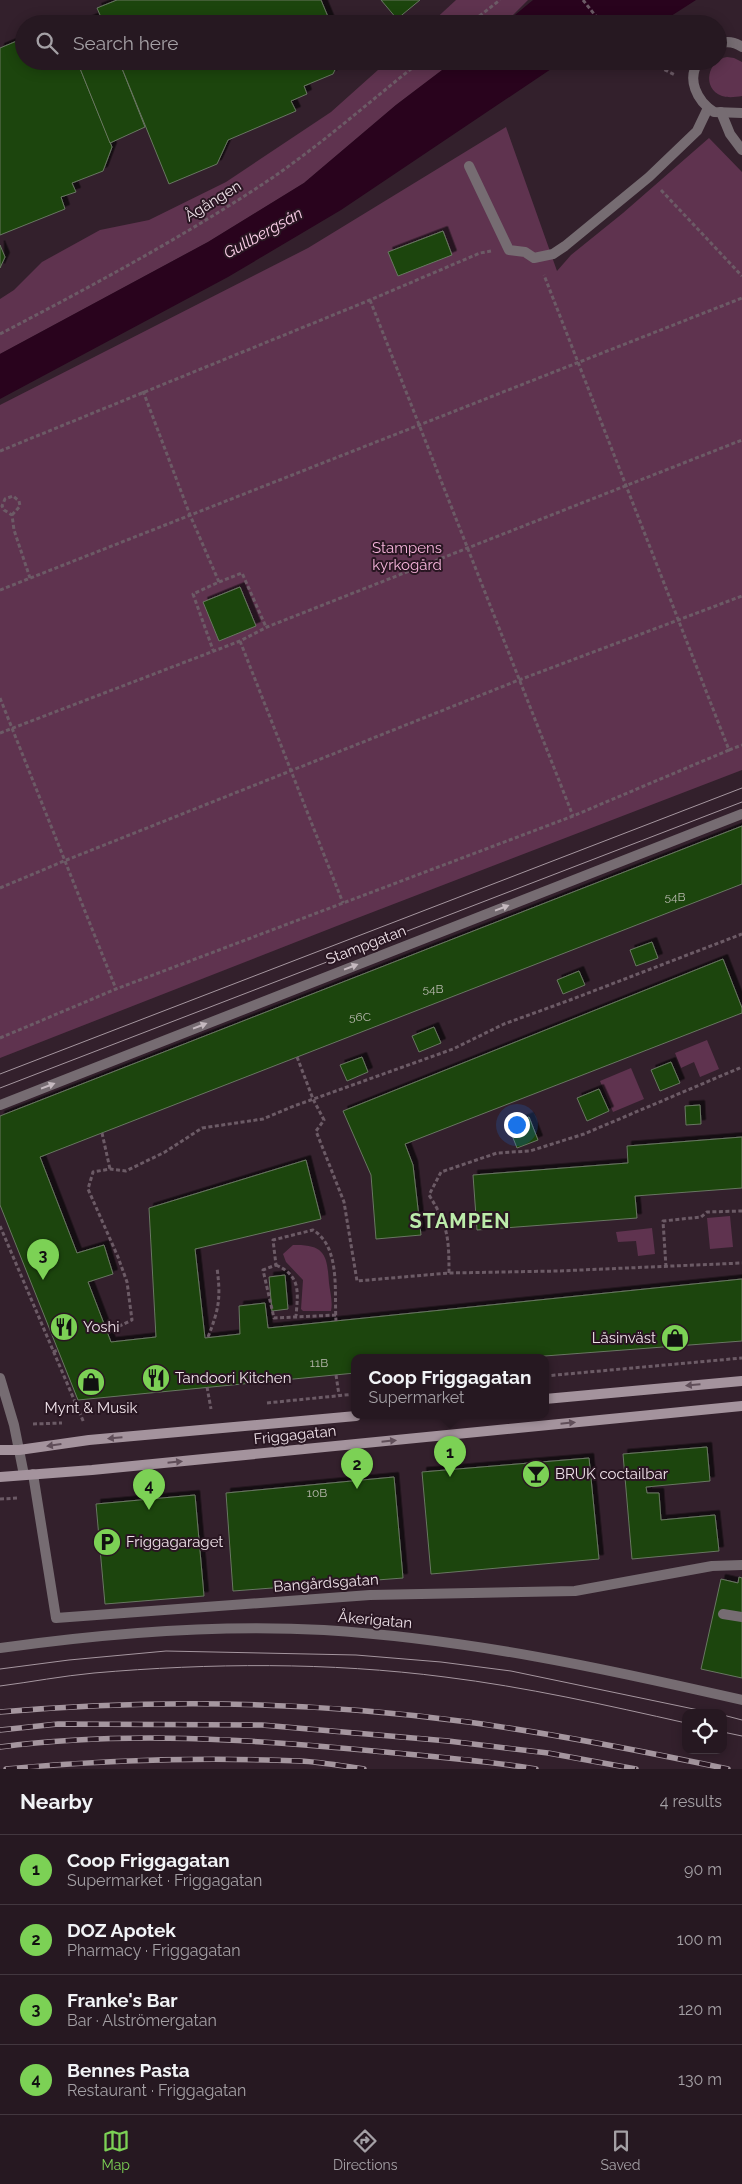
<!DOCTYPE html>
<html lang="en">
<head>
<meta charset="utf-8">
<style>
	:root { --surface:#261821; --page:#2e212a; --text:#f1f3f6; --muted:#a4a0a5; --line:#42373f; --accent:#7cd155 }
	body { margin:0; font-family:Raleway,sans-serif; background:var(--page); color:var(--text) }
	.controls { position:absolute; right:15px; bottom:15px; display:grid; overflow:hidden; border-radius:10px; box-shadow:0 2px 12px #0003 }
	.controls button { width:45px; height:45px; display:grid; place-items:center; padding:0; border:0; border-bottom:1px solid var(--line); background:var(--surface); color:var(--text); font:25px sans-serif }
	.you { position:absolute; left:516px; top:1124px; width:18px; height:18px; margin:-12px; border:4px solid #fff; border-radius:50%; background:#1a73e8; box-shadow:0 0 0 8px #1a73e833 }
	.badge { display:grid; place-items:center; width:32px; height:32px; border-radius:50%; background:var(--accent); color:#111; font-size:16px; font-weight:700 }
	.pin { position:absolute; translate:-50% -41px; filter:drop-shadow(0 1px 2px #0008) }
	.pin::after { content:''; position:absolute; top:26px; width:18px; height:15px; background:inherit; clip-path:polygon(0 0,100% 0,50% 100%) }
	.popup { position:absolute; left:351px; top:1354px; width:198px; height:65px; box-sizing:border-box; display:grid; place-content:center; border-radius:10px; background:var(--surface); filter:drop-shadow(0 1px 4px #0005); font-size:16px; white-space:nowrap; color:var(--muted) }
	.popup b { font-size:19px; color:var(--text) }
	.popup::after { content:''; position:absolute; left:50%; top:100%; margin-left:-10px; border:10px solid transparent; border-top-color:var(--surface) }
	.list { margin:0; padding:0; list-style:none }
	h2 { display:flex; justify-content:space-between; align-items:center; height:65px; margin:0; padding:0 20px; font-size:21px }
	h2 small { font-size:16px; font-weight:400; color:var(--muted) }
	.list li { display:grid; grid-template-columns:32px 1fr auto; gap:15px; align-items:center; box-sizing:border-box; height:70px; padding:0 20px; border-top:1px solid var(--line) }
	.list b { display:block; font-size:19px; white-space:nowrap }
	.list p { margin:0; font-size:16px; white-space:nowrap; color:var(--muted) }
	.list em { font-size:16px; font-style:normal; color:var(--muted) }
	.icon { flex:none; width:28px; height:28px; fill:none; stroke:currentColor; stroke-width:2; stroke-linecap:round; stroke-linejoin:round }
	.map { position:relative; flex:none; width:742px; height:1769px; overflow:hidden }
	.search { position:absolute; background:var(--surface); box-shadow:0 2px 12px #0003; left:15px; right:15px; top:15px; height:55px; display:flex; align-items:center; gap:12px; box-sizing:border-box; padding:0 18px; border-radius:28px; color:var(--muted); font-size:19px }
	.sheet { height:345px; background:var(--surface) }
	nav { display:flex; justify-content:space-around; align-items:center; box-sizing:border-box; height:70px; border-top:1px solid var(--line); background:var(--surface); font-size:14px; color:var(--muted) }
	nav a { display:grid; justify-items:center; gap:2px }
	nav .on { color:var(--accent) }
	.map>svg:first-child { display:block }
</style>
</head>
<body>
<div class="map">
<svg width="742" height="1769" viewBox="0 0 742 1769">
	<defs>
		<filter id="shadow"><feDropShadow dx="4.5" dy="-4.5" stdDeviation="0" flood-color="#0009"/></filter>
	</defs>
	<rect width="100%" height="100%" fill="#33202c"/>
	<g fill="#5f334f">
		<path d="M456,0H528L504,24H430Z"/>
		<path d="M727,57L734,58L742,62V96C735,97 729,98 722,96C701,88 708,60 727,57Z"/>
		<path d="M388,61H454L396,105L304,183L208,242L0,354V299L14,290L42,262L100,230L149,220L226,182L331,112Z"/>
		<path d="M506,127L557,271L571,255L623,213L709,138L742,172V770L347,922L0,1058V405L308,248Z"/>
		<path d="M707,1040L719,1069L700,1077L694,1062L681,1068L675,1053Z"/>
		<path d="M631,1068L644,1099L613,1112L600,1081Z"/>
		<path d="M730,1216L733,1247L710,1249L707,1218Z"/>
		<path d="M652,1228L655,1254L638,1256L636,1241L618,1242L616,1232Z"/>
		<path d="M293,1245C326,1244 327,1256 329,1283C330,1292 333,1302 331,1311H303L301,1309L303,1280L286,1262L283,1254Z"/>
	</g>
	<g fill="#29031d">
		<path d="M533,0H696L668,18L631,17L623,24H504Z"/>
		<path d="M454,61H563L341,210L228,277L0,399V354L208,242L304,183L396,105Z"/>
	</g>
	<g fill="#1d4407" stroke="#687763" filter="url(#shadow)">
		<path d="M117,0H321L331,24H104L97,8Z"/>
		<path d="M381,0H420L397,19Z"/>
		<path d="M100,15L104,24H79Z"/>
		<path d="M24,38V61H77L112,147L103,171L72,183L76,192L61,197L65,209L0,235V48Z"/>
		<path d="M77,61H119L145,127L110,143Z"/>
		<path d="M119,61H339L333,74L304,86L307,94L291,101L296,111L228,140L217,164L169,184Z"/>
		<path d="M443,231L452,255L398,276L388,252Z"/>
		<path d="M0,245L5,257L0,268Z"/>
		<path d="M240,587L256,626L219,641L203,602Z"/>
		<path d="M742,826V884L40,1157L77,1253L104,1245L113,1274L88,1282L111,1342L156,1337L149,1208L306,1160L321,1219L195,1249L205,1338L240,1334L239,1306L265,1303L268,1328L742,1279V1341L518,1358H355V1373L78,1400L0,1205V1116Z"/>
		<path d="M652,942L658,958L636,966L630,950Z"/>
		<path d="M723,959L742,1008V1013L405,1144L413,1165L421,1235L376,1239L371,1175L343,1111Z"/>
		<path d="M579,971L585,985L563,994L557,980Z"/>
		<path d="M434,1027L441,1043L419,1052L412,1036Z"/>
		<path d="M362,1057L368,1072L347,1081L340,1065Z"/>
		<path d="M671,1062L680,1083L660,1091L651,1070Z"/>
		<path d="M599,1089L609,1111L587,1121L577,1098Z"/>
		<path d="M700,1105L701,1124L686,1125L685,1106Z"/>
		<path d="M529,1117L538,1140L517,1148L508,1125Z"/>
		<path d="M742,1137V1188L635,1196L637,1218L477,1230L473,1175L628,1163L627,1146Z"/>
		<path d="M285,1275L288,1309L272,1311L269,1277Z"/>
		<path d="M707,1447L710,1481L646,1487L647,1493H659L661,1520L715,1515L719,1551L632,1559L623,1454Z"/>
		<path d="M589,1458L599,1559L431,1574L422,1472Z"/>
		<path d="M394,1477L403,1578L233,1591L226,1493Z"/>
		<path d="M195,1495L204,1596L105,1604L96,1504Z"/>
		<path d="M739,1577L742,1578V1678L701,1669L721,1579L738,1583Z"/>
	</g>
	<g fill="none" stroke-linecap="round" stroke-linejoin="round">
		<g stroke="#6c5b66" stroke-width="3" stroke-dasharray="4 2.5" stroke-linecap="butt">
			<path d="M583,0L602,24"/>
			<path d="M469,24L500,0"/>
			<path d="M647,61L675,75"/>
			<path d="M661,190L742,276"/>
			<path d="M370,300L573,816"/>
			<path d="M0,334C92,286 183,237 269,180C322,144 370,101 421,61"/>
			<path d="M143,391L190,515L219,582L193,594L213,650"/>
			<path d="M0,451L370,300L480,253L491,251"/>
			<path d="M12,515L20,506L19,501L13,496L5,499L2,506L4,510L12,515L14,530L30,578"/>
			<path d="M219,582L242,573L266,627"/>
			<path d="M0,590L742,298"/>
			<path d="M240,641L343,903"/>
			<path d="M0,698L116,989"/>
			<path d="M0,733L240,641L267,627L742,440"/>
			<path d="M729,750L742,745"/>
			<path d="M0,888L64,861L519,680L742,596"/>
			<path d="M0,1038L116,989L573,816L729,750L544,275"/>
			<path d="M297,1057L313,1099L324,1120L316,1131L344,1202L357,1281L449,1273L558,1271L742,1263"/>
			<path d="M102,1133L110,1169"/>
			<path d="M0,1226L84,1423"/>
			<path d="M276,1265C301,1276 298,1292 296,1316"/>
			<path d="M666,1267L663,1221L701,1217L707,1212L742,1211"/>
			<path d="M449,1273C449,1238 448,1225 429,1195L441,1172L497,1153L530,1151L584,1134L742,1067"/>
			<path d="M336,1315L274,1318L263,1270L276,1265L273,1240L313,1230C341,1247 334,1293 336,1321"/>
			<path d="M107,1332L132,1320L127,1282L118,1257L88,1189L93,1172L110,1169L126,1171L165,1152L202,1128L263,1119L294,1106L453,1049L504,1024L570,1000L742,934"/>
			<path d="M208,1337C219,1309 221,1298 217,1268"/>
			<path d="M53,1352L58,1350"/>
			<path d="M336,1375L339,1395"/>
			<path d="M545,1376L742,1358"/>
			<path d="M207,1387L211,1409"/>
			<path d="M267,1403L355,1394"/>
			<path d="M33,1424L62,1423"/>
			<path d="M0,1499L19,1498"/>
		</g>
		<g stroke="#766c72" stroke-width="10">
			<path d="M469,166L509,250L525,252L534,258L553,254L565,246L649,177L697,131L708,108"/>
			<path d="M723,1614L742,1617"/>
			<path d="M0,1648C107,1633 217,1624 324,1630C467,1639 603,1668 742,1700"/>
		</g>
		<g stroke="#766c72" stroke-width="10">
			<path d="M718,44C726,41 735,42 742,47"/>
			<path d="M699,61C686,79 697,101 714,112L742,113"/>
			<path d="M721,112L730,134L742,150"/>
			<path d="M0,1105L742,814"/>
			<path d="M0,1378L14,1425L24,1475"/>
			<path d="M33,1474L56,1618L370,1595L575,1591L712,1566L742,1565"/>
		</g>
		<g stroke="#a4939d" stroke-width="10">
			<path d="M545,1399L742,1381"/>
			<path d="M0,1450H19L89,1440L356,1416"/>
			<path d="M0,1477L92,1470L742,1406"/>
		</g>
		<g stroke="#a5969f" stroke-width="1">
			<path d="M0,1074L742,788"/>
			<path d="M0,1088L742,802"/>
			<path d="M0,1669L69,1660L166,1651L356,1655L441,1662L511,1671L713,1713"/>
			<path d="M0,1686C31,1682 62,1676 94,1673C210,1663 329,1662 445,1677C526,1687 606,1705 686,1723"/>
			<path d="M723,1715L742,1720"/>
			<path d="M723,1732L742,1736"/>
		</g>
		<defs>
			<g id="rail">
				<path d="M0,1712C156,1699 313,1701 468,1722C555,1734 642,1751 728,1769"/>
				<path d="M0,1730L58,1724L262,1725L448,1741L548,1753L636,1769"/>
				<path d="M0,1747C124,1731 250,1739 374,1751C428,1756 482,1760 536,1769"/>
				<path d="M6,1769C103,1760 202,1757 300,1761C321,1762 343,1766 364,1769"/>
			</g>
		</defs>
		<use href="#rail" stroke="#a5969f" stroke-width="5.5"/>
		<use href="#rail" stroke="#291622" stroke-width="4" stroke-dasharray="11" stroke-linecap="butt"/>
	</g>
	<defs><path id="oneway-solid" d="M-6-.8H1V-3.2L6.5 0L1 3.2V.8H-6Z" transform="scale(1.25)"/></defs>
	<g fill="#c5b9bf">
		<use href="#oneway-solid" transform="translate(502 908) rotate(-21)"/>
		<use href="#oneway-solid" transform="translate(351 967) rotate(-21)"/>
		<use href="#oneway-solid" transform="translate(200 1026) rotate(-21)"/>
		<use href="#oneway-solid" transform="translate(48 1086) rotate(-21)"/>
	</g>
	<g fill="#604e59">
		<use href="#oneway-solid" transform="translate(693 1385) rotate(175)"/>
		<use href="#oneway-solid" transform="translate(568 1423) rotate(-6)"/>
		<use href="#oneway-solid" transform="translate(115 1438) rotate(175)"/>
		<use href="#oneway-solid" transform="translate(389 1441) rotate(-6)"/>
		<use href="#oneway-solid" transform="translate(54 1445) rotate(172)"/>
		<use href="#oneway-solid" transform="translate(175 1462) rotate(-6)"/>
	</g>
	<defs>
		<symbol id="restaurant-disc" viewBox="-11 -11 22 22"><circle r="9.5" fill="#7cd155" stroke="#291622"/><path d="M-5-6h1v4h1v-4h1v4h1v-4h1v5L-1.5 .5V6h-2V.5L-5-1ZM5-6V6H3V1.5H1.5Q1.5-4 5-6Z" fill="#111"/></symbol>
		<symbol id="shop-disc" viewBox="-11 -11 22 22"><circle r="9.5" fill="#7cd155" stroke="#291622"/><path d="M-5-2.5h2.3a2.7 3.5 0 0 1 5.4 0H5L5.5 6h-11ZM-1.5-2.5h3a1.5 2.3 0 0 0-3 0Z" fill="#111"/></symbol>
		<symbol id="bar-disc" viewBox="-11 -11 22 22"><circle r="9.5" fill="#7cd155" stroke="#291622"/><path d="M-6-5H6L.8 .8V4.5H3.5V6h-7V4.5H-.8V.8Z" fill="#111"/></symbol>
		<symbol id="parking-disc" viewBox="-11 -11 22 22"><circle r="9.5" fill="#7cd155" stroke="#291622"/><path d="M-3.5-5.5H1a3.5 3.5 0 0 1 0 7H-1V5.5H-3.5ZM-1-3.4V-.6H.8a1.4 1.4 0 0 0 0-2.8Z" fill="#111"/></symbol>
	</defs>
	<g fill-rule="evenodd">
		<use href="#restaurant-disc" x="48" y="1311" width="32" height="32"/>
		<use href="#shop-disc" x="659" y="1322" width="32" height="32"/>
		<use href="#restaurant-disc" x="140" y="1362" width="32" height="32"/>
		<use href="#shop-disc" x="75" y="1366" width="32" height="32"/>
		<use href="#bar-disc" x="520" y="1458" width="32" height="32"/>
		<use href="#parking-disc" x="91" y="1526" width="32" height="32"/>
	</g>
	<g text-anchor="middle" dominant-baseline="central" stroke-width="4" stroke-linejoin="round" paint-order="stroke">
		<g font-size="12" fill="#babab0">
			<text x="675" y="897">54B</text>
			<text x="433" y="989">54B</text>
			<text x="360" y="1017">56C</text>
			<text x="319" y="1363">11B</text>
			<text x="317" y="1493">10B</text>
		</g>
		<g font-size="15" fill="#efe2e9" stroke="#291622">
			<text transform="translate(213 201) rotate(-32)">Ågången</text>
			<text transform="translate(366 945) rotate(-21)">Stampgatan</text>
			<text transform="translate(295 1435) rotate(-6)">Friggagatan</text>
			<text transform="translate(326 1583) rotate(-4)">Bangårdsgatan</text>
			<text transform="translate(375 1620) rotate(5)">Åkerigatan</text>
		</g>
		<g font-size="15" fill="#f6b4db" stroke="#291622">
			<text x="407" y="548">Stampens<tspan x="407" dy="17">kyrkogård</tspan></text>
		</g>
		<g font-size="15" fill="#efe2e9" stroke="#291622" text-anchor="start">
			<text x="83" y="1327">Yoshi</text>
			<text x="656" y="1338" text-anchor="end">Låsinväst</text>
			<text x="175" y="1378">Tandoori Kitchen</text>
			<text x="91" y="1408" text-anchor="middle">Mynt &amp; Musik</text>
			<text x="555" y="1474">BRUK coctailbar</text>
			<text x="126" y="1542">Friggagaraget</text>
		</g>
		<g font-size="16" font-style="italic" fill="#fbcee8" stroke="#291622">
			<text transform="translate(263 233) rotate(-29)">Gullbergsån</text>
		</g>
		<g font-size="20" font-weight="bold" letter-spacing="1" fill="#bcebaa" stroke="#291622">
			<text x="460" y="1221">STAMPEN</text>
		</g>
	</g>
</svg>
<div class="controls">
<button><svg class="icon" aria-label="locate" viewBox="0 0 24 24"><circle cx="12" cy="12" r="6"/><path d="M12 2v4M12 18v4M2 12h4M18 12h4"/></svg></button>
</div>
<div class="you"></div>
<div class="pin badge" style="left:450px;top:1477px">1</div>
<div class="popup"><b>Coop Friggagatan</b>Supermarket</div>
<div class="pin badge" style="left:357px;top:1489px">2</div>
<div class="pin badge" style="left:43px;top:1280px">3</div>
<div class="pin badge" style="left:149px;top:1510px">4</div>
<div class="search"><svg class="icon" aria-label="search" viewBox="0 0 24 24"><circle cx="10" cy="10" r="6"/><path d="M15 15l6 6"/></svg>Search here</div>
</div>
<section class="sheet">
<h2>Nearby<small>4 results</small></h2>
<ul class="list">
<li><span class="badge">1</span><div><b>Coop Friggagatan</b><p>Supermarket · Friggagatan</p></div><em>90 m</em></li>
<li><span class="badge">2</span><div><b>DOZ Apotek</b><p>Pharmacy · Friggagatan</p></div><em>100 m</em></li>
<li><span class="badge">3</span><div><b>Franke's Bar</b><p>Bar · Alströmergatan</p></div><em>120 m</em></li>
<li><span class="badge">4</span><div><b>Bennes Pasta</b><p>Restaurant · Friggagatan</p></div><em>130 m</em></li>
</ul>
</section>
<nav>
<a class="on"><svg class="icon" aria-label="map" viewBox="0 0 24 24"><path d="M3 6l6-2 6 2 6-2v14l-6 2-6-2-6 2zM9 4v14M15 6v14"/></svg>Map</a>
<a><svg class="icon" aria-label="directions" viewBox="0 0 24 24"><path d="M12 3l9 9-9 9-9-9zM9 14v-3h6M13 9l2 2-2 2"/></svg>Directions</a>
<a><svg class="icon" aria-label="saved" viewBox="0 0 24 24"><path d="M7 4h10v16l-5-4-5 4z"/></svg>Saved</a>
</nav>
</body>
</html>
